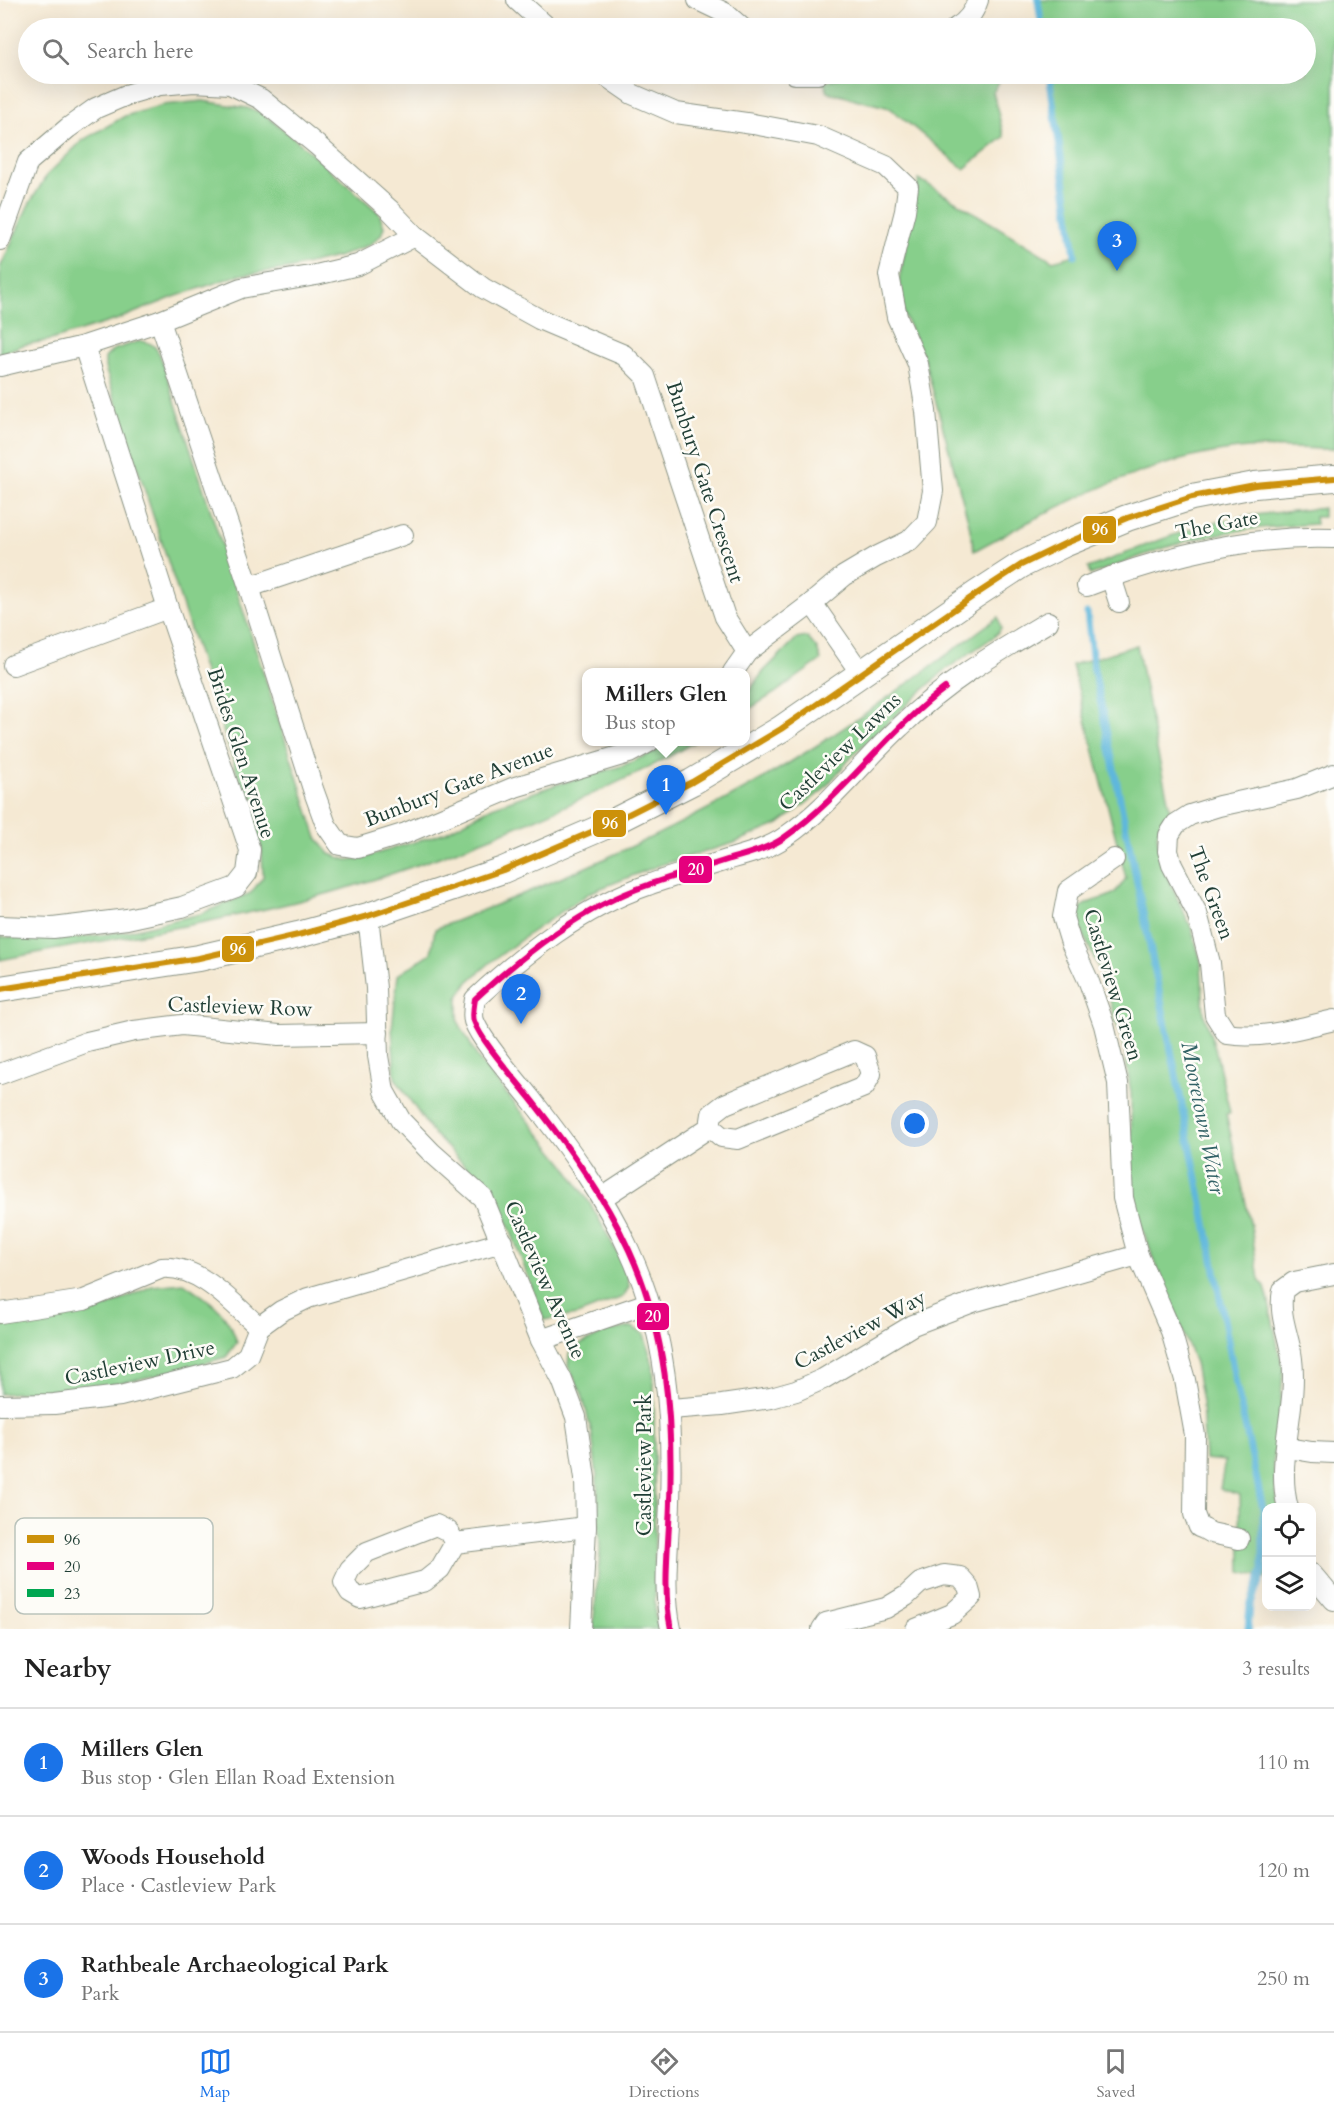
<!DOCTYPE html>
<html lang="en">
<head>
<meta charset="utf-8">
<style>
	:root { --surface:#fff; --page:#f6f6f6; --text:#222; --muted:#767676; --line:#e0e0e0; --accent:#1a73e8 }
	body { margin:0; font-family:Cardo,serif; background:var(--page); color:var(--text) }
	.controls { position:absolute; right:18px; bottom:18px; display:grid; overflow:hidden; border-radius:12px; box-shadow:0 6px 24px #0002 }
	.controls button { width:54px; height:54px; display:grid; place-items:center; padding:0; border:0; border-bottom:2px solid var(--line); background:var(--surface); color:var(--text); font:30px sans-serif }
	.you { position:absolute; left:915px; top:1124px; width:21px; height:21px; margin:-15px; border:4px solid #fff; border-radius:50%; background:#1a73e8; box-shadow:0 0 0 9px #1a73e833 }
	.badge { display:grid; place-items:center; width:39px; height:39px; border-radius:50%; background:var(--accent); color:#fff; font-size:20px; font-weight:700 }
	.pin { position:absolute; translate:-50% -50px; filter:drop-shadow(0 2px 3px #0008) }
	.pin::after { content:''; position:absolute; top:32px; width:21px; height:18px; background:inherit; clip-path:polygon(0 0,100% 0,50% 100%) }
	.popup { position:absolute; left:582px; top:668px; width:168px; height:78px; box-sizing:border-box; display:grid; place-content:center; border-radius:12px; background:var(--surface); filter:drop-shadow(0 2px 4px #0005); font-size:20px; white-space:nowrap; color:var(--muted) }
	.popup b { font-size:22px; color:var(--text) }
	.popup::after { content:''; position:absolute; left:50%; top:100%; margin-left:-12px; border:12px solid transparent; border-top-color:var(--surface) }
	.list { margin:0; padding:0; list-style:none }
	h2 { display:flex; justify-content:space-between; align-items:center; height:78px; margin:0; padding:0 24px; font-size:26px }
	h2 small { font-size:20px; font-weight:400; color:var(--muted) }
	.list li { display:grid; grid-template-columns:39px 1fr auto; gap:18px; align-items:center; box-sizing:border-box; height:108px; padding:0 24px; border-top:2px solid var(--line) }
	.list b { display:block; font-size:22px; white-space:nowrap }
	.list p { margin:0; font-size:20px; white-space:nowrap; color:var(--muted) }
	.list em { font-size:20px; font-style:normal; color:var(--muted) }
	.icon { flex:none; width:33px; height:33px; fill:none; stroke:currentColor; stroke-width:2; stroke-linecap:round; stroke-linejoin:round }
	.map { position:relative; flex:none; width:1334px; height:1629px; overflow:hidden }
	.search { position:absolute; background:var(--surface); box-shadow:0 6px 24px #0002; left:18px; right:18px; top:18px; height:66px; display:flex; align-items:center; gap:15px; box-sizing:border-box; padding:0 21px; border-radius:33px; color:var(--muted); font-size:22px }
	.sheet { height:402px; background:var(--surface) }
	nav { display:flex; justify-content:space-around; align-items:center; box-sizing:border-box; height:84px; border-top:2px solid var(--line); background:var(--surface); font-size:16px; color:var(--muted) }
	nav a { display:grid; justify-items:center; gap:3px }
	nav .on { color:var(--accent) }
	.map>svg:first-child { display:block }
</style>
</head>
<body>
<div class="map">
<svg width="1334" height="1629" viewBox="0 0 1334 1629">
	<rect width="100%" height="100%" fill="#fdfcf7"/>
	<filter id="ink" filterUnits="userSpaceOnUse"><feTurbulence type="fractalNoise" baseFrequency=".0167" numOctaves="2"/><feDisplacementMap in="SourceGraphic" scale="12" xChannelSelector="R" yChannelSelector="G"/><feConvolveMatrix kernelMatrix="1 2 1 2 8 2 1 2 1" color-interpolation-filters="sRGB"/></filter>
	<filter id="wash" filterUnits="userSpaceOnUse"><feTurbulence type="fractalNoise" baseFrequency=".008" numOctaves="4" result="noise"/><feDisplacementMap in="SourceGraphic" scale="24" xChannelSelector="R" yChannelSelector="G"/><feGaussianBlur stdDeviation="1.35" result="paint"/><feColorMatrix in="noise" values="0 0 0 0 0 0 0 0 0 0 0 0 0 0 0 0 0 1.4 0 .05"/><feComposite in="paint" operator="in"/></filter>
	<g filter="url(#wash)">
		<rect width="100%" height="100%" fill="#f5e9d3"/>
		<g fill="#87cf8b" stroke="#538660" stroke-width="1.5">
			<path d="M1038,0H1334V449C1305,449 1275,446 1247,448C1149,457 1059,505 974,551L969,524L924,358L904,315L899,280L919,179L1053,261L1075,255L1049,74H1306V28H1042Z"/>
			<path d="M853,74H1004L993,92L1004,137L964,169L890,108L828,92L824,82Z"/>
			<path d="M203,101L247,108L262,113L294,138L379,213L384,227L381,235L371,244L341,256L288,269L239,275L174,297L116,320L51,340L23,345L0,354V268L28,206L47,175L83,140L125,116L163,105Z"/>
			<path d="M140,341C150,342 155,345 160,355L317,838L330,854L347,860L363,858L446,832L492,807L555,785L622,766L654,752L670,742H694C644,772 589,796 535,819C458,851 380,881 299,901C200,926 100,940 0,960V937L77,938L128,931L200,914L251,893L263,877L262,850L105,368V358L113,350Z"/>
			<path d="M1323,508V517H1315L1316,524C1282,526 1248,528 1214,535C1171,543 1131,560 1090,575L1088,568C1128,553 1167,535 1209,524C1246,514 1284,512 1323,508Z"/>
			<path d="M998,617L1001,628L995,636L945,670L856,752L822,791L779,824L734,843L660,865L591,892L530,933L491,962L468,982L458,998V1021L479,1060L564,1164L591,1205L627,1271L629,1287L623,1297L577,1315L544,1320L506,1218L491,1192L431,1131L395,1078L392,1028L398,975L431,953L435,929C566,878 697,823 816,746C879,706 938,661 998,617Z"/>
			<path d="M807,637L817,649L821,660L775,693L746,711V695L764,671L796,639Z"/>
			<path d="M1137,645L1154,736L1170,809L1157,834L1160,862L1191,927L1201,961L1204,1015L1215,1048L1230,1113L1226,1114L1251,1226L1259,1280L1265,1287L1268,1298L1283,1370L1280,1415L1273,1463L1278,1507L1266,1508V1578L1241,1572L1240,1495L1220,1489L1225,1461L1205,1459L1202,1402L1195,1363L1140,1223L1132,1182L1131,1094L1125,1052L1104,980L1078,923L1081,907C1102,893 1110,905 1126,878L1072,665Z"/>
			<path d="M184,1283C210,1301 227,1310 237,1342L226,1357L177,1371L100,1387L0,1394V1326L39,1322L102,1309L152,1286Z"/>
			<path d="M632,1327L644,1334L653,1365L654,1385L655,1615L658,1629H593L600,1552L597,1477L592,1434L582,1394L568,1366L569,1354L575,1347L608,1331Z"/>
		</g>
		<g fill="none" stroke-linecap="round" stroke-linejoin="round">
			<g stroke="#5fb7dc" stroke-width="7">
				<path d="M1038,0L1042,28"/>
				<path d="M1049,74L1075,255"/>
				<path d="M1087,613L1093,665L1210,1243L1235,1379L1263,1509V1570L1250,1606L1248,1629"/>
			</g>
		</g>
	</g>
	<g filter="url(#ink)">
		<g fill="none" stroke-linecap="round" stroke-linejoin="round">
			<defs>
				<g id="minor">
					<path d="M517,0L548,28"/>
					<path d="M698,0L725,13L742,28"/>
					<path d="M956,28C967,22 974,12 978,0"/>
					<path d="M603,74L632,94L676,113L753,124L818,136L886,166L908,187L905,211L889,275L897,317L918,364L926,411L933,491L927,522L909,541L876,557L844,576L812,603L747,652L733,672"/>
					<path d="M795,74H818"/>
					<path d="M0,240L28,162L68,128L96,108L129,94L160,85L194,82L230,84L261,99L318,146L390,210L415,236L483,288L539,319L624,355L645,376L725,617L747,652"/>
					<path d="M160,321L249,587L313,789L326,825L340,845L358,848L406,833L515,787L629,753L649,742"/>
					<path d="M84,346L160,321L241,288L316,275L358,265L415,236"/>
					<path d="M0,366L84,346L168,608L250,850L247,873L236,887L182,907L127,919L53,928L0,926"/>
					<path d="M1111,577L1119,602"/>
					<path d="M1087,586C1164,556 1250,535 1334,538"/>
					<path d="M249,587L403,535"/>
					<path d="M812,603L862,675"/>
					<path d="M13,665L168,608"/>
					<path d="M1334,774L1297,789L1219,806L1190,815L1176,824L1169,835L1168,851L1172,865L1197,913L1210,963L1215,1015L1227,1034C1262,1040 1300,1028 1334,1020"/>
					<path d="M1114,859L1068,891L1063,917L1071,943L1089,982L1104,1025L1118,1083L1123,1198L1138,1255L1171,1331L1185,1380L1195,1435L1194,1514L1199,1527L1204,1529L1211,1533L1239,1539"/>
					<path d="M368,916L376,988L378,1056L384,1091L401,1121L431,1152L483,1198L541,1340L562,1380L576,1417L585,1478L586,1527L581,1629"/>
					<path d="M0,1074L87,1042L134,1031L182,1025L279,1035L378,1033"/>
					<path d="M602,1198L710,1127L712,1114L725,1104L854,1051L865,1056L871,1074L864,1087L738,1139L722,1137L710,1127"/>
					<path d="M0,1313L84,1300L162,1268C200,1265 233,1304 259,1327"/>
					<path d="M541,1340L648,1303"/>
					<path d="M0,1405L54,1404L120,1396L232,1368L248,1355L259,1327L281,1311L308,1298L502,1242"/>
					<path d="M670,1409L722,1405L771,1398L796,1391L823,1379L913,1325L973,1302L1138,1255"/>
					<path d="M1287,1448L1312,1452L1334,1453"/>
					<path d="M1288,1508C1275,1460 1298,1408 1292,1359C1289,1334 1278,1316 1283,1290L1294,1282L1334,1274"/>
					<path d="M455,1543L448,1531L436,1525L367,1552L350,1569L344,1582L350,1592L360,1598L425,1581L440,1569L455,1543L586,1527"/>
					<path d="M1312,1574L1334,1600"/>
					<path d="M671,1629C662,1588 669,1544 670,1502C673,1415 666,1330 629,1250C604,1195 567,1145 530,1098C516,1080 481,1041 474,1021C472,1015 474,1005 475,999C525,953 583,907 648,885C675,875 703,868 730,859C748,854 770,848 785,837C829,807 861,763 900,727C945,683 994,654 1048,622"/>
					<path d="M822,1629L826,1623L886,1608L906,1596L920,1583L944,1575L960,1577L968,1586L971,1597L952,1614L916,1629"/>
				</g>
				<path id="tertiary" d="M0,989L199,958L298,935L368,916L503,870L603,827L692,782L781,729L975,595L1021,565L1064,544L1127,518L1192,497L1255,485L1334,478"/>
			</defs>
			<use href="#minor" stroke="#8a9384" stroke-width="22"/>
			<use href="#tertiary" stroke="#8a9384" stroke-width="28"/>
			<use href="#minor" stroke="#fff" stroke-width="20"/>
			<use href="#tertiary" stroke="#fff" stroke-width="26"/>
			<defs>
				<path id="bus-1" d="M0,989L199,958L298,935L368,916L503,870L603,827L692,782L781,729L975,595L1021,565L1064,544L1127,518L1192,497L1255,485L1334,478"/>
				<path id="bus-2" d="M671,1629C662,1588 669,1544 670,1502C673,1415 666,1330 629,1250C604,1195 567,1145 530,1098C516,1080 481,1041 474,1021C472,1015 474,1005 475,999C525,953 583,907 648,885C675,875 703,868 730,859C748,854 770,848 785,837C845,795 886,732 945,688"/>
			</defs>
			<use href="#bus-1" stroke="#fdfcf7" stroke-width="10"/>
			<use href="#bus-2" stroke="#fdfcf7" stroke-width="10"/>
			<use href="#bus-1" stroke="#cc910a" stroke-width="6"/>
			<use href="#bus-2" stroke="#e5007d" stroke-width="6"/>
		</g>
	</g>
	<g text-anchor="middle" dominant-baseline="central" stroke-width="5" stroke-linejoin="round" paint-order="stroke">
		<g font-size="21" fill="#1f3d34" stroke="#fdfcf7">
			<text transform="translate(705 482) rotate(72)">Bunbury Gate Crescent</text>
			<text transform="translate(1217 525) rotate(-11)">The Gate</text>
			<text transform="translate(840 752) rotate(-44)">Castleview Lawns</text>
			<text transform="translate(241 753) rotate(72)">Brides Glen Avenue</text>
			<text transform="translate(459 785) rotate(-21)">Bunbury Gate Avenue</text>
			<text transform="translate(1211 893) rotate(70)">The Green</text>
			<text transform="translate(1113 985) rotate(73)">Castleview Green</text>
			<text transform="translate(240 1007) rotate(2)">Castleview Row</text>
			<text transform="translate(545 1280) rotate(66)">Castleview Avenue</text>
			<text transform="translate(860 1330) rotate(-28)">Castleview Way</text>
			<text transform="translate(140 1363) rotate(-12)">Castleview Drive</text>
			<text transform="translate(644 1465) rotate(-90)">Castleview Park</text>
		</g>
		<g font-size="22" font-style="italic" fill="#326266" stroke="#fdfcf7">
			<text transform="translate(1203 1118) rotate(79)">Mooretown Water</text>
		</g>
	</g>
	<rect x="15" y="1518" width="198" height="96" rx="9" fill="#fdfcf7" stroke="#bac3bc" stroke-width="1.5"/>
	<rect x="27" y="1535" width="27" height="8" fill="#cc910a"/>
	<rect x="27" y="1562" width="27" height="8" fill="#e5007d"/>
	<rect x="27" y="1589" width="27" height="8" fill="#00a651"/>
	<g font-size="16" fill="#1f3d34">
		<text x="64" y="1545">96</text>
		<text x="64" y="1572">20</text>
		<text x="64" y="1599">23</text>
	</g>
	<g stroke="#fdfcf7" stroke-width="2">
		<rect x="1082" y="515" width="35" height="29" rx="6" fill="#cc910a"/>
		<rect x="592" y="809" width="35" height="29" rx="6" fill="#cc910a"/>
		<rect x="678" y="855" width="35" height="29" rx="6" fill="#e5007d"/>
		<rect x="221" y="935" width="34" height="28" rx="6" fill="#cc910a"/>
		<rect x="636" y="1302" width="34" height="29" rx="6" fill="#e5007d"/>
	</g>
	<g font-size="16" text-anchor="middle" font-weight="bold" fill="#fff">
		<text x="1100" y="535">96</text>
		<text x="610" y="829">96</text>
		<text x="696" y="875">20</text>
		<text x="238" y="955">96</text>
		<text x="653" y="1322">20</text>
	</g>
</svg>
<div class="controls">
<button><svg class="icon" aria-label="locate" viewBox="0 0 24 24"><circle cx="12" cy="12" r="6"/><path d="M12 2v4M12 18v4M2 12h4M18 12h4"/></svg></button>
<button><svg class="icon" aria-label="layers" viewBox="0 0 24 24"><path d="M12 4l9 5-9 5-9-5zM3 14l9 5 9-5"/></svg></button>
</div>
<div class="you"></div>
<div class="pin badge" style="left:666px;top:815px">1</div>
<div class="popup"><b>Millers Glen</b>Bus stop</div>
<div class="pin badge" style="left:521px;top:1024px">2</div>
<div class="pin badge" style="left:1117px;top:271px">3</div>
<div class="search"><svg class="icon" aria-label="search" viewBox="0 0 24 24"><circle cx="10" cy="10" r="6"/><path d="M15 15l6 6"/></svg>Search here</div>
</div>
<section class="sheet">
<h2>Nearby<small>3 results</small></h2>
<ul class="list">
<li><span class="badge">1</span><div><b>Millers Glen</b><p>Bus stop · Glen Ellan Road Extension</p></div><em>110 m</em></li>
<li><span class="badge">2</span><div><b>Woods Household</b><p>Place · Castleview Park</p></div><em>120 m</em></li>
<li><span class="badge">3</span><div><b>Rathbeale Archaeological Park</b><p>Park</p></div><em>250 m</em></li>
</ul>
</section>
<nav>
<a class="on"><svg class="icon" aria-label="map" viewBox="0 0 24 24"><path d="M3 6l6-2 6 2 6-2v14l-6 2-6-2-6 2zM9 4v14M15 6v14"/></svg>Map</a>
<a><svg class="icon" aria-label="directions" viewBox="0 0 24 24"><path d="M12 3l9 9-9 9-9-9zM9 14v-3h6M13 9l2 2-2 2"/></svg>Directions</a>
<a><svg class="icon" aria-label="saved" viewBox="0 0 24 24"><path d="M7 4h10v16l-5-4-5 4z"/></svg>Saved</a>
</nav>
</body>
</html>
